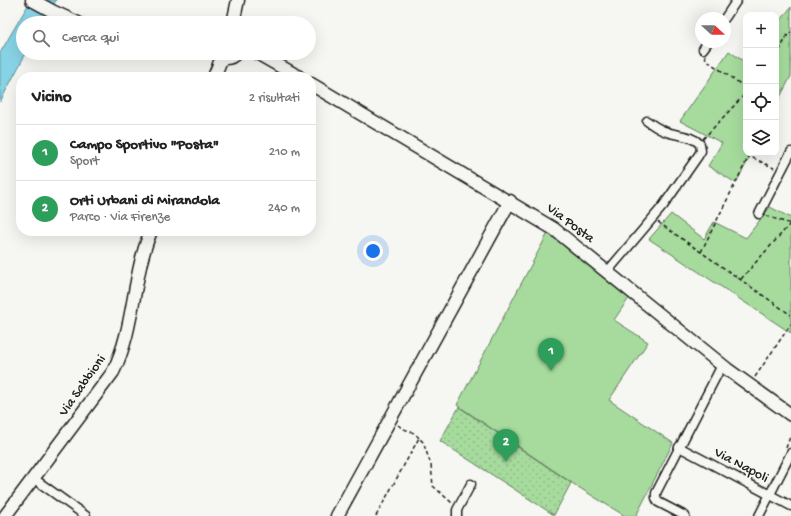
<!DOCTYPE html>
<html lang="it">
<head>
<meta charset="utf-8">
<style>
	:root { --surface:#fff; --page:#f2f2f2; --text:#222; --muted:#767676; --line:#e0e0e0; --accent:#0f766e }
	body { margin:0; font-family:"Gochi Hand",sans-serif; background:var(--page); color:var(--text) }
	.controls { position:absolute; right:12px; top:12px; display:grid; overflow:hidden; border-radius:8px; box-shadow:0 4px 16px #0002 }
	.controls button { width:36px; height:36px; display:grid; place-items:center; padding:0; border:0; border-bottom:1px solid var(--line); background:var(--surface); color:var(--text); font:20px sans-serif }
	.compass { position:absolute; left:695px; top:12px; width:36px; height:36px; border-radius:50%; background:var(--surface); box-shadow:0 4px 16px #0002; rotate:111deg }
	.you { position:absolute; left:373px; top:251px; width:14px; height:14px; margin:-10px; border:3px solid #fff; border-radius:50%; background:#1a73e8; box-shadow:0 0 0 6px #1a73e833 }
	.badge { display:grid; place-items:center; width:26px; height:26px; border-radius:50%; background:var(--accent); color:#fff; font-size:13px; font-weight:700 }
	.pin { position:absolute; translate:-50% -33px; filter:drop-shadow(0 1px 2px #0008) }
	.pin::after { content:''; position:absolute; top:21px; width:14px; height:12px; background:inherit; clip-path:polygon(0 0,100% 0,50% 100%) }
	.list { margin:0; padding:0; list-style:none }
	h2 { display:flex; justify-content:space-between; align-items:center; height:52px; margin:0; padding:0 16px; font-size:17px }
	h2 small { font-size:13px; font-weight:400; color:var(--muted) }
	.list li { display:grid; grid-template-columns:26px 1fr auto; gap:12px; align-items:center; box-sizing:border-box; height:56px; padding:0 16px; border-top:1px solid var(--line) }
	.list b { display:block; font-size:15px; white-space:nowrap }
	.list p { margin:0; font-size:13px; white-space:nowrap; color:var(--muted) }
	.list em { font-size:13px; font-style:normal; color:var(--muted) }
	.icon { flex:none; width:22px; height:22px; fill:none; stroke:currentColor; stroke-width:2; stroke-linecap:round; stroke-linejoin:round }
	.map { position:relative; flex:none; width:791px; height:516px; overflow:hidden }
	.search { position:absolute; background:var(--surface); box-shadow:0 4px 16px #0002; left:16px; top:16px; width:300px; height:44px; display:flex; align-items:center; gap:10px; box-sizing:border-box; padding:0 14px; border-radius:22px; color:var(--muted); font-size:15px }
	.panel { position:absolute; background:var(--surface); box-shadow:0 4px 16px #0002; left:16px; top:72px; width:300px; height:164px; border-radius:16px }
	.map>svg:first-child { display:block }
</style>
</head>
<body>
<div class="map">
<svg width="791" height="516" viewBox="0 0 791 516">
	<defs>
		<pattern id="garden-dots" width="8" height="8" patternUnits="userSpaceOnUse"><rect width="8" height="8" fill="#a6db9d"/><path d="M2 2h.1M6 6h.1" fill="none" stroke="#8ebb87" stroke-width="1.8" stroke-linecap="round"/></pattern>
	</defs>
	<rect width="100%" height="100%" fill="#f6f6f2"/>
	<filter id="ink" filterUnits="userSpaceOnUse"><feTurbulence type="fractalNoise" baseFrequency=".025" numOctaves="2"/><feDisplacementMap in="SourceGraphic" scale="8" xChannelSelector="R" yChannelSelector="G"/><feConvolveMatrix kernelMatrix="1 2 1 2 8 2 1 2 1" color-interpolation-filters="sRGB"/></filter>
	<g filter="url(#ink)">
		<g fill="#a6db9d" stroke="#617c5c">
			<path d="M791,7V76L776,105V27Z"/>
			<path d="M729,51L746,63V153H752L736,183L708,166L722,143L680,121Z"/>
			<path d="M770,207L791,218V333L649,239L671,214L704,239L714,222L746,238Z"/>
			<path d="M548,233L629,298L614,320L648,342L609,400L673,443L636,516H625L575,485L457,405Z"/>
		</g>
		<path fill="url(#garden-dots)" stroke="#617c5c" d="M459,407L571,483L554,515L440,441Z"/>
		<path fill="#87d3e6" stroke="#5c8a95" d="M31,0H56L44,23H23V53H26L0,102V53Z"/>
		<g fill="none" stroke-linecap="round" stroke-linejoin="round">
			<defs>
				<g id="street">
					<path d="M725,18L737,0"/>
					<path d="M703,49L708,42"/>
					<path d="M759,214L791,152"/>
					<path d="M607,272L663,206L698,156L701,151L700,144C691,135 678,136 667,132C659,130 653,125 647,121"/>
					<path d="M679,447L791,506"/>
					<path d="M33,478L86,516"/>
					<path d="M457,516V510L471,484"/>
					<path d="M685,516L658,502L656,498V493L722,365"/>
					<path d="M759,516L791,453"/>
				</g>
				<g id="secondary">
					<path d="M32,0L54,12L78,23"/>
					<path d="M233,23L238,0"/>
					<path d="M217,53C222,59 230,60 236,53"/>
					<path d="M257,53L299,77"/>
					<path d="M214,77L222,57"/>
					<path d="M311,84L554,229L727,369L791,415"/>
					<path d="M5,516L113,372C135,328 132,276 151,231"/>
					<path d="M337,516L510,201"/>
				</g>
			</defs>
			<use href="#street" stroke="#1c1c1c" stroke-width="11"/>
			<use href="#secondary" stroke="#1c1c1c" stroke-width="15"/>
			<g stroke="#1c1c1c" stroke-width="1.5" stroke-dasharray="4 3" stroke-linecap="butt">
				<path d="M705,55L706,60L746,88"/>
				<path d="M776,57L788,34L791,32"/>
				<path d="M703,139L746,93"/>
				<path d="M749,153V156L774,168"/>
				<path d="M766,216L791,224"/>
				<path d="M658,222L791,315"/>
				<path d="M701,252L749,156"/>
				<path d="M741,279L790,224"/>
				<path d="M755,377L791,324"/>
				<path d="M398,425C406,432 412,429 419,438"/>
				<path d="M786,448L791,434"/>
				<path d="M376,516L419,438L423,442L431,465L433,486L452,503"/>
			</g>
			<use href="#street" stroke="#f6f6f2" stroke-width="8"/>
			<use href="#secondary" stroke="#f6f6f2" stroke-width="12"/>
		</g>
	</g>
	<g text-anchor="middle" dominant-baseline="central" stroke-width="4" stroke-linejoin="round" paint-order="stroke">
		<g font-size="14" fill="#1c1c1c" stroke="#f6f6f2">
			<text transform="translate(570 224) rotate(37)">Via Posta</text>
			<text transform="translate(83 386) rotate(-55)">Via Sabbioni</text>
			<text transform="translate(741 466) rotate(28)">Via Napoli</text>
		</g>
	</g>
</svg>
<div class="controls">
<button>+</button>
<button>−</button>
<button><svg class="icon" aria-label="locate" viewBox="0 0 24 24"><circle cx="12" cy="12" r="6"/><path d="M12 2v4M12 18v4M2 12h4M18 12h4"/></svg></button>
<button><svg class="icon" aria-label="layers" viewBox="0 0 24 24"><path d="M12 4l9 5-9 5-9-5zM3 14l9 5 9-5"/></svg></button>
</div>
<svg class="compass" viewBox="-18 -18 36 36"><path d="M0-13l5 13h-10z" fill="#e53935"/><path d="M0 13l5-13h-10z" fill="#767676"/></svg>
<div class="you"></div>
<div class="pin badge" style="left:551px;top:371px;background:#2e9e5b">1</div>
<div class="pin badge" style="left:506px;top:462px;background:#2e9e5b">2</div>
<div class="search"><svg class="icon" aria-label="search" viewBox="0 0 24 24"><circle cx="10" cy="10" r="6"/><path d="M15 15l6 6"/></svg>Cerca qui</div>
<section class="panel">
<h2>Vicino<small>2 risultati</small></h2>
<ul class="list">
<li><span class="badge" style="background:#2e9e5b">1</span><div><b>Campo Sportivo &quot;Posta&quot;</b><p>Sport</p></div><em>210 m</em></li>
<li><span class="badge" style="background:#2e9e5b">2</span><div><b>Orti Urbani di Mirandola</b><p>Parco · Via Firenze</p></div><em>240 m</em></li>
</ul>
</section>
</div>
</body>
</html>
